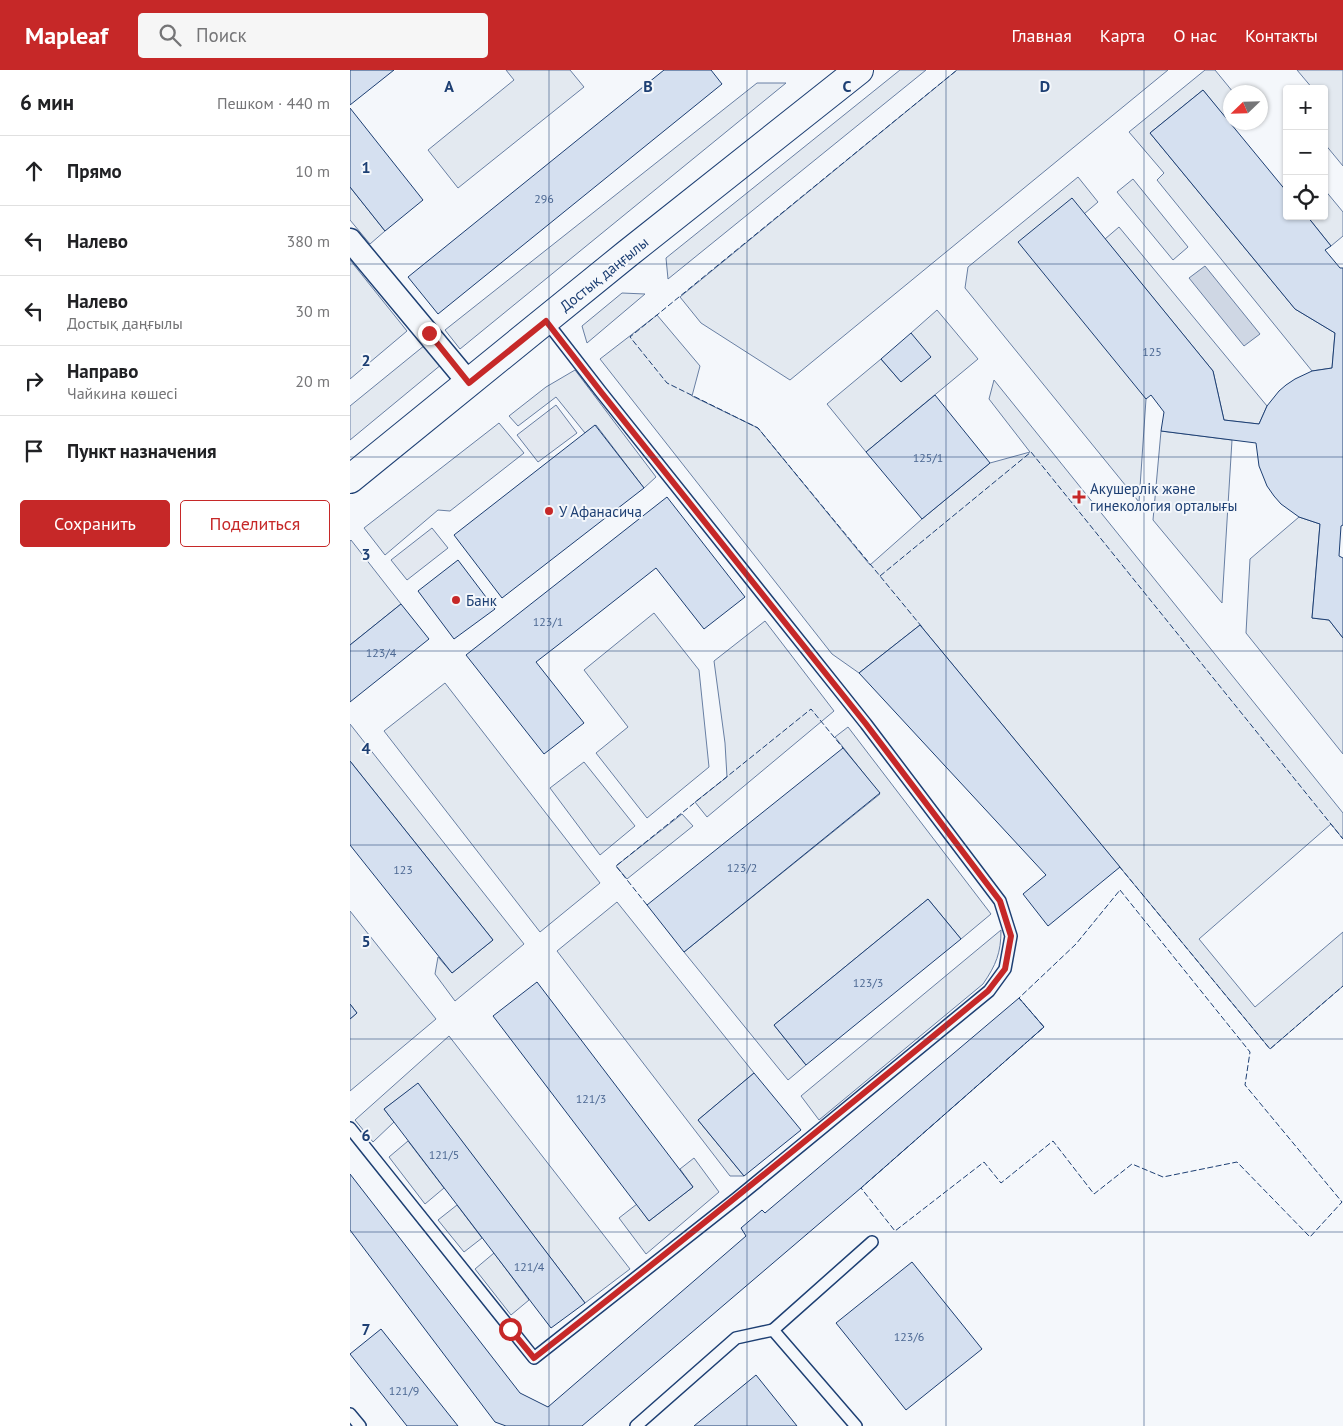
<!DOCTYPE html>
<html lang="ru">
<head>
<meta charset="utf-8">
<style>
	:root { --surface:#fff; --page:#f6f6f6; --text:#202124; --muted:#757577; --line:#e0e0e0; --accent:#c62828 }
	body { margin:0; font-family:"PT Sans",sans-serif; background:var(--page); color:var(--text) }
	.controls { position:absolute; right:15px; top:15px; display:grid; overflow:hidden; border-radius:5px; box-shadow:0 1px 4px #0004 }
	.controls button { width:45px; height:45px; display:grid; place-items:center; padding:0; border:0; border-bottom:1px solid var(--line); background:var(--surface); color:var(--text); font:25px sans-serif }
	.compass { position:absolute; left:873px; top:15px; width:45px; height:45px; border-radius:50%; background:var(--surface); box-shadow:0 1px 4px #0004; rotate:247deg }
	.stop { position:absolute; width:15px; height:15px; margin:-11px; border:4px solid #c62828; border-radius:50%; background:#fff }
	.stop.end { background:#c62828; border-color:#fff; box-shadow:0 1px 5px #0008 }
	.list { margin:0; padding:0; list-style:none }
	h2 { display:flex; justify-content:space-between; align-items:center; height:65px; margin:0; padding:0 20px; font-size:21px }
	h2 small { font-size:16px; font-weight:400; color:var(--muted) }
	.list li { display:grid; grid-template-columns:32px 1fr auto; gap:15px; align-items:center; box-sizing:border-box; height:70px; padding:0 20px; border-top:1px solid var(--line) }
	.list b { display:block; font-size:19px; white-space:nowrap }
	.list p { margin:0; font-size:16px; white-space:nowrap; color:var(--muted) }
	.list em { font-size:16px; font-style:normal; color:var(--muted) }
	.actions { display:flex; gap:10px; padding:15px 20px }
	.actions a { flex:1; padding:11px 0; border:1px solid var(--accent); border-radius:5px; text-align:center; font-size:18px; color:var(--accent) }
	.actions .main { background:var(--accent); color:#fff }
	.icon { flex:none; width:28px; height:28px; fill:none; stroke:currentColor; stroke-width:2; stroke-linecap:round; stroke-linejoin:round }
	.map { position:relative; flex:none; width:993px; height:1356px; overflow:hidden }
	header { display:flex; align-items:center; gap:30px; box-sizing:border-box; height:70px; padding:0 25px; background:var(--accent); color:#fff }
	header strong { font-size:24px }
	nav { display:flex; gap:28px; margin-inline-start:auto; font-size:18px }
	.search { width:350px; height:45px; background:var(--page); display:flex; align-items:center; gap:12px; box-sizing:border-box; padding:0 18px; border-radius:5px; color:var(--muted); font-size:19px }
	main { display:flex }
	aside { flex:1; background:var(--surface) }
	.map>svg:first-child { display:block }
</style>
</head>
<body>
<header>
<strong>Mapleaf</strong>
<div class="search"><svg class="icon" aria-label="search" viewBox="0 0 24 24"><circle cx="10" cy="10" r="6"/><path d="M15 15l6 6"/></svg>Поиск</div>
<nav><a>Главная</a><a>Карта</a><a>О нас</a><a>Контакты</a></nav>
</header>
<main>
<aside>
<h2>6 мин<small>Пешком · 440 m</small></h2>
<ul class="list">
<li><svg class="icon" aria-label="ahead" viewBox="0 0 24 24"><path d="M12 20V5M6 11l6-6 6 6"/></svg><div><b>Прямо</b></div><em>10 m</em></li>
<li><svg class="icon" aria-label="left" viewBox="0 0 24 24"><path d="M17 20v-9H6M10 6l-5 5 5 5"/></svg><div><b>Налево</b></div><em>380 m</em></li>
<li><svg class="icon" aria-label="left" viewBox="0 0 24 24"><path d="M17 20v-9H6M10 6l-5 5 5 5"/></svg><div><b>Налево</b><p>Достық даңғылы</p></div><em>30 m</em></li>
<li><svg class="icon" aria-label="right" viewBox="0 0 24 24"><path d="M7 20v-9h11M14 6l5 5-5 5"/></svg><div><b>Направо</b><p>Чайкина көшесі</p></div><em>20 m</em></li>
<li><svg class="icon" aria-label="arrive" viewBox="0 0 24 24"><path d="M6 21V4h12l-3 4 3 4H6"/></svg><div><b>Пункт назначения</b></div></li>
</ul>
<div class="actions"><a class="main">Сохранить</a><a>Поделиться</a></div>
</aside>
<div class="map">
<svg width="993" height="1356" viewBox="0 0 993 1356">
	<rect width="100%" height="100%" fill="#f4f7fb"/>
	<g fill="#e3e9f0" stroke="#687fa3">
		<path d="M156,0H220L234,17L108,118L78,80L164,10Z"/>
		<path d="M550,0H576L318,209L316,188Z"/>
		<path d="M607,0H818L440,310L351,253L330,227Z"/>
		<path d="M855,0H865L883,22H881V52L884,53L881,55L853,20L800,63L945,239L985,263L982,298L962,301L807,110L814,103L779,62Z"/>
		<path d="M947,0H993V96L974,73V37L976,35L974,32V19H963Z"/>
		<path d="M407,13H436L110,279L95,260Z"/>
		<path d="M728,107L748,132L734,144L796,329L789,432L615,218L618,197Z"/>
		<path d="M783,109L838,177L823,190L767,122Z"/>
		<path d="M0,117L35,161L20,174L0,150Z"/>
		<path d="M974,119L993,142V166L981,176L957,146H974Z"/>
		<path d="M769,157L917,336L909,354L874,350L863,301L755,169Z"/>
		<path d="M0,190L57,261L0,309Z"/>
		<path d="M272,223L295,224L237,273L232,256Z"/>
		<path d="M587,240L628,289L516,382L477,334L531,289L551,312L561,263Z"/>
		<path d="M307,245L350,296L342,326L408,358L520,495L572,449L640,393L680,382L639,329L644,310L993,743V769L981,754L849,869L905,937L993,862V916L920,979L570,555L509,603L482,584L250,289Z"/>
		<path d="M75,275L92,294L0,370V336Z"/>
		<path d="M225,300L306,407L294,418L246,355L235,363L206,327L168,356L159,346L196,317Z"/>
		<path d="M149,353L174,383L100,441L88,440L35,485L14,458Z"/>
		<path d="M811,361L882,370L872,533L803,450Z"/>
		<path d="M949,447L970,454L962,548L979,550L993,568V684L896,563L900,489Z"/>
		<path d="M1,470L51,534L0,575V471Z"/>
		<path d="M304,543L349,600L359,697L297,748L246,683L278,657L234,600Z"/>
		<path d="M415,551L484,641L357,747L345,732L377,707L375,673L364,591Z"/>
		<path d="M95,613L250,813L190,862L34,661Z"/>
		<path d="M0,654L174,874L105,931L85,904L88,887L102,903L143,870L0,691Z"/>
		<path d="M498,657L641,844L611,869L578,829L424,955L456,995L438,1010L334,882L530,724L485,667Z"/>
		<path d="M234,692L285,756L250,785L200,718Z"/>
		<path d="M332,744L343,756L277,809L266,796Z"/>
		<path d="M267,832L404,1003L348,1050L394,1106H380L207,881Z"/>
		<path d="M0,841L86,949L0,1021V949L7,943L0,934Z"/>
		<path d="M651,860C651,883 646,895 633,914L469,1050L451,1026Z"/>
		<path d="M99,966L280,1199L235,1233L68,1014L34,1039L44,1052L23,1072L5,1050Z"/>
		<path d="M58,1071L94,1118L75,1134L39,1087Z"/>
		<path d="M344,1088L369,1122L296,1184L269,1148L287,1134L299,1151L343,1117L330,1099Z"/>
		<path d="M107,1135L132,1168L114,1182L88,1150Z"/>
		<path d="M144,1183L179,1230L161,1245L125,1199Z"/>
	</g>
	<g fill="#e3e8f0" stroke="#687fa3">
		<path d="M206,335L227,363L188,392L167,365Z"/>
		<path d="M82,458L98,478L57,510L41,490Z"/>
	</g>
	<path fill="#cfd7e4" stroke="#687fa3" d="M855,196L910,264L894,276L839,208Z"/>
	<g fill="#d5e0f0" stroke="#1d3f73">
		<path d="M0,0H44L0,35Z"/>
		<path d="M314,0H361L372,14L88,244L58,207Z"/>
		<path d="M853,20L937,122V146H957L981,176L975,180L990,198H993V455L991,456L989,486L993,488V568L979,550L962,548L970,454L949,447L931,434L924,426L917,416L909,396L906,373L811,361L814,342L801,325L796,329L668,172L722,128L863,301L874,350L909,354L917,336L929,321L936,315L945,309L962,301L982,298L985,263L945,239L800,63Z"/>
		<path d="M0,38L73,130L35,161L0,117Z"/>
		<path d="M561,263L581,287L551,312L531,289Z"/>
		<path d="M585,325L640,393L572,449L516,382Z"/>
		<path d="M245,355L294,418L152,528L104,465Z"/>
		<path d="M317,427L395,527L354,559L306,498L208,575L186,592L234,653L194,684L116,585Z"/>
		<path d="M108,490L145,539L104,569L68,521Z"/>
		<path d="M51,534L79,569L0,632V575Z"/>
		<path d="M570,555L770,797L698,856L673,824L696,805L509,603Z"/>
		<path d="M493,678L530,723L334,882L297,835Z"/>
		<path d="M0,691L143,870L102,903L0,775Z"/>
		<path d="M578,829L611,869L456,995L424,955Z"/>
		<path d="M187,912L343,1117L299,1151L143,946Z"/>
		<path d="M669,928L694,957L511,1118L232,1356H156L145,1352L0,1160V1104L170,1323L198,1337L396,1166L391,1158L412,1140L415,1143Z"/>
		<path d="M0,934L7,943L0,949Z"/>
		<path d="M404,1003L451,1060L394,1106L348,1050Z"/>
		<path d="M68,1013L235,1233L201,1258L34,1039Z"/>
		<path d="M562,1192L632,1279L556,1340L486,1253Z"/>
		<path d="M31,1259L108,1356H57L0,1284Z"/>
		<path d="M406,1305L447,1356H344Z"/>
	</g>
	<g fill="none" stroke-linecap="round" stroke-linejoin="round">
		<defs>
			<g id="lane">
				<path d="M0,1058L184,1288L387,1128L639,921L655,899L661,866L650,831L516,654L251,322L196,251"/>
				<path d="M423,1260L522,1172"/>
				<path d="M0,1344L10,1356"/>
				<path d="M286,1356L386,1268L423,1260L506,1356"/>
			</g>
			<path id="street" d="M0,170L119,313"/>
			<path id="secondary" d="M0,409L277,184L509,0"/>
		</defs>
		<use href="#lane" stroke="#1d3f73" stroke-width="14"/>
		<use href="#street" stroke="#1d3f73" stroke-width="25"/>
		<use href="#secondary" stroke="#1d3f73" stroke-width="30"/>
		<use href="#lane" stroke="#f4f7fb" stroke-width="11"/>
		<use href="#street" stroke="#f4f7fb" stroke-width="22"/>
		<use href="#secondary" stroke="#f4f7fb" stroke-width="28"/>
		<g stroke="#1d3f73" stroke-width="1" stroke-dasharray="6 2.5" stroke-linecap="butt">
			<path d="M530,506L681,382L993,769"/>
			<path d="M572,557L408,358L317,313L280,267L607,0"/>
			<path d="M769,796L920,979L993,916"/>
			<path d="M770,820L900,982L895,1015L992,1132L960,1167L887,1092L813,1107L782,1094L744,1124L703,1071L651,1113L634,1092L545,1161L511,1118L694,957L669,928L726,874Z"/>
			<path d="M297,835L266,796L461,639L493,678"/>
		</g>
	</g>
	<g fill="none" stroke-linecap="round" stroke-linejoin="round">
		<path stroke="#c62828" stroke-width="6" d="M79,263L119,313L196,251L251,322L516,654L650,831L661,866L655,899L638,921C488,1045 337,1168 184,1288L160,1259"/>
	</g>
	<path fill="none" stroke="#1d3f73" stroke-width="1" stroke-opacity="0.55" d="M199,0V1356M397,0V1356M596,0V1356M794,0V1356M0,194H993M0,387H993M0,581H993M0,775H993M0,969H993M0,1162H993"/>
	<g fill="#c62828" stroke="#f4f7fb" stroke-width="2">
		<path d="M726.5 419.5h5v5h5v5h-5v5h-5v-5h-5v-5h5z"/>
		<circle cx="199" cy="441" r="5"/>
		<circle cx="106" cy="530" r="5"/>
	</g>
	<g text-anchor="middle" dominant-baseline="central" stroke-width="4" stroke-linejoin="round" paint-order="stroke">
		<g font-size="12" fill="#4b6792">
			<text x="194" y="128">296</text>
			<text x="802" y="281">125</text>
			<text x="578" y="387">125/1</text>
			<text x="198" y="551">123/1</text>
			<text x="31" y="582">123/4</text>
			<text x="392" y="797">123/2</text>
			<text x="53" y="799">123</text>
			<text x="518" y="912">123/3</text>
			<text x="241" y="1028">121/3</text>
			<text x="94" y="1084">121/5</text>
			<text x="179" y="1196">121/4</text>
			<text x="559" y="1266">123/6</text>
			<text x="54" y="1320">121/9</text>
		</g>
		<g font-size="15" fill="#1d3f73" stroke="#f4f7fb">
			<text transform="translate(254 204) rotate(-39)">Достық даңғылы</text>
		</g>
		<g font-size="15" fill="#1d3f73" stroke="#f4f7fb" text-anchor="start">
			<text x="740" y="418">Акушерлік және<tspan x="740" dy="17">гинекология орталығы</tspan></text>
			<text x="209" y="441">У Афанасича</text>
			<text x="116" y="530">Банк</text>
		</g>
	</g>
	<g font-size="16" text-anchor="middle" font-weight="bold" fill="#1d3f73" stroke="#f4f7fb" stroke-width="4" stroke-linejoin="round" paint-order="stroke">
		<text x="99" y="22">A</text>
		<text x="298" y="22">B</text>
		<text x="497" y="22">C</text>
		<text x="695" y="22">D</text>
		<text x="16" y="103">1</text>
		<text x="16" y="296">2</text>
		<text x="16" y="490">3</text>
		<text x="16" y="684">4</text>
		<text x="16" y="877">5</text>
		<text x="16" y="1071">6</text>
		<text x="16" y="1265">7</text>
	</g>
</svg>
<div class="controls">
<button>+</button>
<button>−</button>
<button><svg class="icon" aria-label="locate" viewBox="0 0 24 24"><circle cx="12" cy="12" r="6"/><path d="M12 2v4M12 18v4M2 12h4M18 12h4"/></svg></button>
</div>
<svg class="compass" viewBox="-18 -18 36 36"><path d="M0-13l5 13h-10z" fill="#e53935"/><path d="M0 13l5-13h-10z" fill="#757577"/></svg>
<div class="stop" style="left:160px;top:1259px"></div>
<div class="stop end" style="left:79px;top:263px"></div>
</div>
</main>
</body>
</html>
